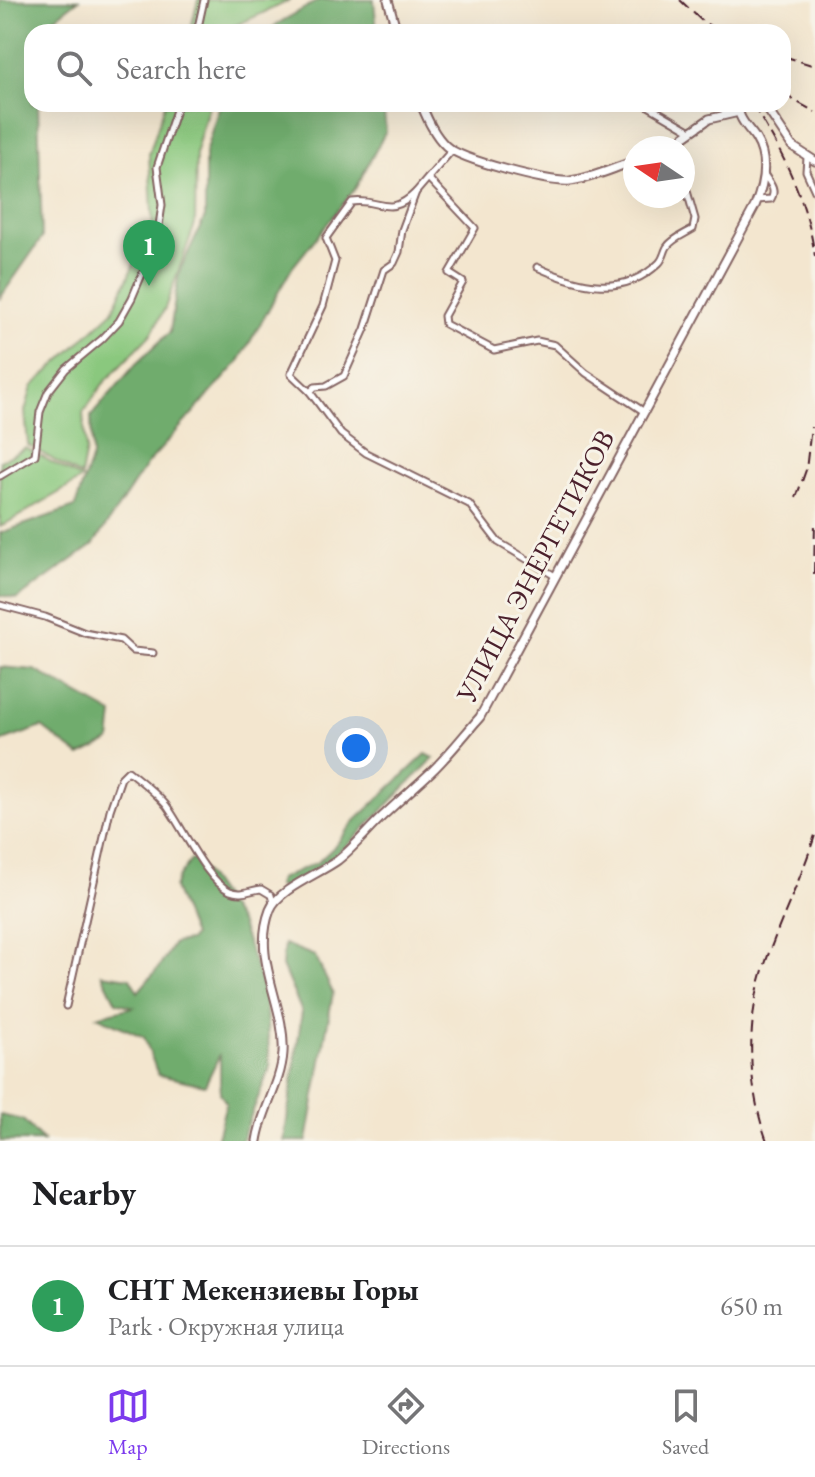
<!DOCTYPE html>
<html lang="en">
<head>
<meta charset="utf-8">
<style>
	:root { --surface:#fff; --page:#f6f6f6; --text:#202124; --muted:#757577; --line:#e0e0e0; --accent:#7c3aed }
	body { margin:0; font-family:"EB Garamond",serif; background:var(--page); color:var(--text) }
	.compass { position:absolute; left:623px; top:136px; width:72px; height:72px; border-radius:50%; background:var(--surface); box-shadow:0 8px 32px #0002; rotate:283deg }
	.you { position:absolute; left:356px; top:748px; width:28px; height:28px; margin:-20px; border:6px solid #fff; border-radius:50%; background:#1a73e8; box-shadow:0 0 0 12px #1a73e833 }
	.badge { display:grid; place-items:center; width:52px; height:52px; border-radius:50%; background:var(--accent); color:#fff; font-size:26px; font-weight:700 }
	.pin { position:absolute; translate:-50% -66px; filter:drop-shadow(0 2px 4px #0008) }
	.pin::after { content:''; position:absolute; top:42px; width:28px; height:24px; background:inherit; clip-path:polygon(0 0,100% 0,50% 100%) }
	.list { margin:0; padding:0; list-style:none }
	h2 { display:flex; justify-content:space-between; align-items:center; height:104px; margin:0; padding:0 32px; font-size:34px }
	h2 small { font-size:26px; font-weight:400; color:var(--muted) }
	.list li { display:grid; grid-template-columns:52px 1fr auto; gap:24px; align-items:center; box-sizing:border-box; height:120px; padding:0 32px; border-top:2px solid var(--line) }
	.list b { display:block; font-size:30px; white-space:nowrap }
	.list p { margin:0; font-size:26px; white-space:nowrap; color:var(--muted) }
	.list em { font-size:26px; font-style:normal; color:var(--muted) }
	.icon { flex:none; width:44px; height:44px; fill:none; stroke:currentColor; stroke-width:2; stroke-linecap:round; stroke-linejoin:round }
	.map { position:relative; flex:none; width:815px; height:1141px; overflow:hidden }
	.search { position:absolute; background:var(--surface); box-shadow:0 8px 32px #0002; left:24px; right:24px; top:24px; height:88px; display:flex; align-items:center; gap:20px; box-sizing:border-box; padding:0 28px; border-radius:24px; color:var(--muted); font-size:30px }
	.sheet { height:224px; background:var(--surface) }
	nav { display:flex; justify-content:space-around; align-items:center; box-sizing:border-box; height:112px; border-top:2px solid var(--line); background:var(--surface); font-size:22px; color:var(--muted) }
	nav a { display:grid; justify-items:center; gap:4px }
	nav .on { color:var(--accent) }
	.map>svg:first-child { display:block }
</style>
</head>
<body>
<div class="map">
<svg width="815" height="1141" viewBox="0 0 815 1141">
	<rect width="100%" height="100%" fill="#f7f3e8"/>
	<filter id="ink" filterUnits="userSpaceOnUse"><feTurbulence type="fractalNoise" baseFrequency=".0125" numOctaves="2"/><feDisplacementMap in="SourceGraphic" scale="16" xChannelSelector="R" yChannelSelector="G"/><feConvolveMatrix kernelMatrix="1 2 1 2 8 2 1 2 1" color-interpolation-filters="sRGB"/></filter>
	<filter id="wash" filterUnits="userSpaceOnUse"><feTurbulence type="fractalNoise" baseFrequency=".006" numOctaves="4" result="noise"/><feDisplacementMap in="SourceGraphic" scale="32" xChannelSelector="R" yChannelSelector="G"/><feGaussianBlur stdDeviation="1.8" result="paint"/><feColorMatrix in="noise" values="0 0 0 0 0 0 0 0 0 0 0 0 0 0 0 0 0 1.4 0 .05"/><feComposite in="paint" operator="in"/></filter>
	<g filter="url(#wash)">
		<rect width="100%" height="100%" fill="#f3e6cf"/>
		<g fill="#8ac87e" stroke="#6a7454" stroke-width="2">
			<path d="M198,0H291L232,27L230,32H190Z"/>
			<path d="M165,104H209L196,151L195,224L165,308L152,333L103,384L83,413L86,450L81,476L28,445L25,411L32,387L113,311L134,264L153,231L149,154Z"/>
			<path d="M26,448L82,479L0,527V461Z"/>
		</g>
		<g fill="#6fac6d" stroke="#5c664c" stroke-width="2">
			<path d="M0,0H78L42,28L41,32H32V104H38L42,238L0,298Z"/>
			<path d="M319,0H374L377,32H267L277,24Z"/>
			<path d="M220,104H383L386,131L355,189L292,268L238,363L147,464L93,545L17,599L0,595V533L75,507L92,456L91,416L136,364L170,332L179,272L205,217V153Z"/>
			<path d="M0,667L35,670L113,714L110,741L80,756L42,727L0,742Z"/>
			<path d="M426,754L434,758L350,843L321,865L284,888L277,886L279,879L318,862L335,846L355,821Z"/>
			<path d="M191,860H196L241,925L265,994L270,1067L241,1141H216L226,1103L220,1093V1054L205,1085L158,1075L144,1037L97,1016L133,1007L116,1002L102,974L130,978L138,992L160,966L174,943L189,941L193,936L174,888L178,878Z"/>
			<path d="M284,944L315,956L333,993L307,1141H284L302,1012L282,966Z"/>
			<path d="M0,1115L23,1120L43,1141H0Z"/>
		</g>
	</g>
	<g filter="url(#ink)">
		<g fill="none" stroke-linecap="round" stroke-linejoin="round">
			<defs>
				<g id="street">
					<path d="M197,32L204,0"/>
					<path d="M645,104L691,131"/>
					<path d="M807,158L806,171L815,191"/>
					<path d="M428,178L475,228L449,273L463,282L444,316L445,324L494,350L537,341L555,345L586,373L643,411"/>
					<path d="M416,192C389,219 380,198 352,202L326,238L335,261L323,306L291,374L310,392L341,434L366,453L469,504L498,542L555,576"/>
					<path d="M757,200L771,199C777,190 769,182 764,174"/>
					<path d="M537,267C578,286 623,298 659,263C664,258 664,252 667,247C672,239 685,234 693,229L695,219L683,177"/>
					<path d="M310,392L315,387L326,386L344,376L365,329L384,270L394,263L399,252L402,230L416,192L452,150"/>
					<path d="M0,476L35,455L40,412L48,392L66,369L102,339L119,321L132,298L157,239L162,205L157,167L178,104"/>
					<path d="M0,605L45,617L85,633L121,640L133,651L153,653"/>
					<path d="M66,1006L110,810L121,778L128,771C141,781 155,792 166,805C182,826 206,881 230,891C242,896 250,890 261,889L271,895L273,903"/>
				</g>
				<g id="secondary">
					<path d="M388,0L397,32"/>
					<path d="M421,104C427,118 434,135 446,146C461,160 550,183 570,181C594,178 613,168 635,161"/>
					<path d="M764,104L792,146L815,161"/>
					<path d="M668,148L709,119L739,112"/>
					<path d="M257,1141C261,1111 281,1084 283,1053C286,1004 251,960 270,910C278,889 319,874 338,860C356,846 369,828 386,813C401,799 416,786 431,772C449,755 464,735 480,717L755,206C764,184 769,160 756,139C750,129 741,123 739,112"/>
				</g>
			</defs>
			<use href="#street" stroke="#856564" stroke-width="9"/>
			<use href="#secondary" stroke="#856564" stroke-width="11"/>
			<use href="#street" stroke="#fff" stroke-width="5"/>
			<use href="#secondary" stroke="#fff" stroke-width="7"/>
			<g stroke="#4a1f2b" stroke-width="2" stroke-dasharray="12 6" stroke-linecap="butt">
				<path d="M680,0L702,21L720,32"/>
				<path d="M783,56L815,66"/>
				<path d="M783,94L815,112"/>
				<path d="M752,104C783,153 807,199 815,257"/>
				<path d="M796,498L806,470L811,427"/>
				<path d="M814,574L815,521"/>
				<path d="M767,1141C747,1087 746,1021 764,967C779,922 801,880 815,835"/>
			</g>
		</g>
	</g>
	<g text-anchor="middle" dominant-baseline="central" stroke-width="6" stroke-linejoin="round" paint-order="stroke">
		<g font-size="28" fill="#4a1f2b" stroke="#f7f3e8">
			<text transform="translate(535 566) rotate(-62)">УЛИЦА ЭНЕРГЕТИКОВ</text>
		</g>
	</g>
</svg>
<svg class="compass" viewBox="-18 -18 36 36"><path d="M0-13l5 13h-10z" fill="#e53935"/><path d="M0 13l5-13h-10z" fill="#757577"/></svg>
<div class="you"></div>
<div class="pin badge" style="left:149px;top:286px;background:#2e9e5b">1</div>
<div class="search"><svg class="icon" aria-label="search" viewBox="0 0 24 24"><circle cx="10" cy="10" r="6"/><path d="M15 15l6 6"/></svg>Search here</div>
</div>
<section class="sheet">
<h2>Nearby<small></small></h2>
<ul class="list">
<li><span class="badge" style="background:#2e9e5b">1</span><div><b>СНТ Мекензиевы Горы</b><p>Park · Окружная улица</p></div><em>650 m</em></li>
</ul>
</section>
<nav>
<a class="on"><svg class="icon" aria-label="map" viewBox="0 0 24 24"><path d="M3 6l6-2 6 2 6-2v14l-6 2-6-2-6 2zM9 4v14M15 6v14"/></svg>Map</a>
<a><svg class="icon" aria-label="directions" viewBox="0 0 24 24"><path d="M12 3l9 9-9 9-9-9zM9 14v-3h6M13 9l2 2-2 2"/></svg>Directions</a>
<a><svg class="icon" aria-label="saved" viewBox="0 0 24 24"><path d="M7 4h10v16l-5-4-5 4z"/></svg>Saved</a>
</nav>
</body>
</html>
